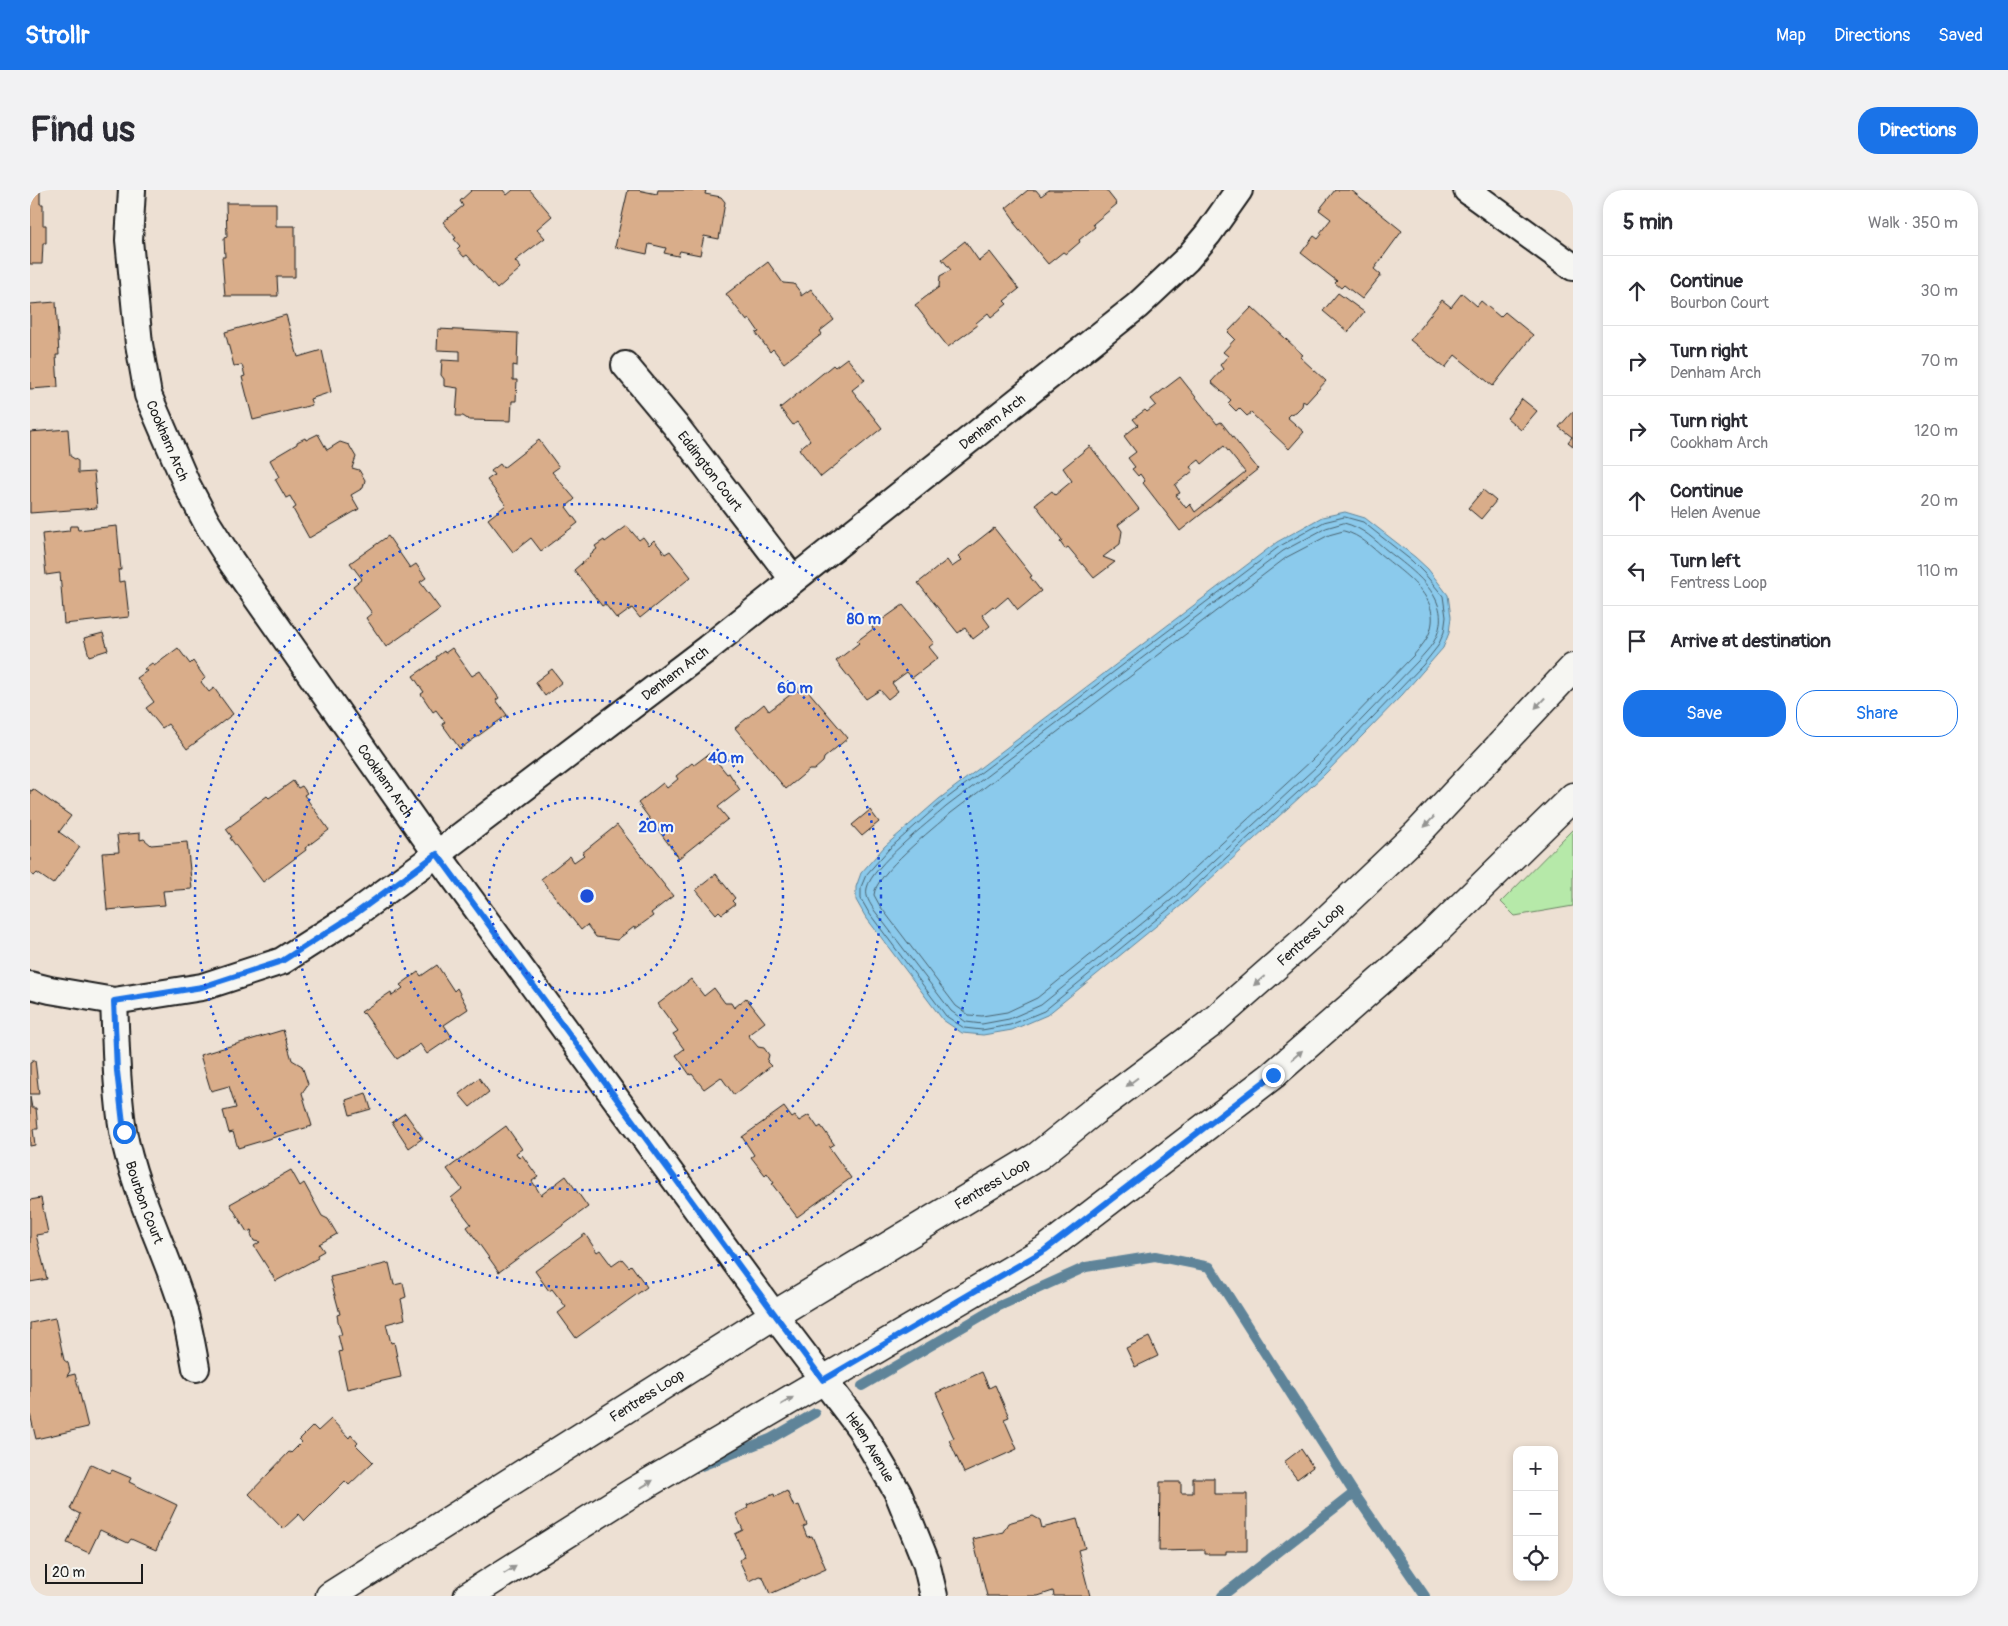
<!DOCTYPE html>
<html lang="en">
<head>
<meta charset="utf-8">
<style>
	:root { --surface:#fff; --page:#f2f2f3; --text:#2b2b33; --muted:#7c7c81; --line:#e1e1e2; --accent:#1a73e8 }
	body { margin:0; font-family:Pangolin,sans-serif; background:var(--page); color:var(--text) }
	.controls { position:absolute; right:15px; bottom:15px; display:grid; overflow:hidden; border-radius:10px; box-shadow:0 2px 8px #0003 }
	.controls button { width:45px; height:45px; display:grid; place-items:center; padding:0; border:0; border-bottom:1px solid var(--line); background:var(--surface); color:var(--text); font:25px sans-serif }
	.scale { position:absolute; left:15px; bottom:12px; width:98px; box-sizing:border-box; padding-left:5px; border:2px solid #1c1c1c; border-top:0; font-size:14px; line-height:18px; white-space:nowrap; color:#1c1c1c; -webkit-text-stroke:4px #f6f6f2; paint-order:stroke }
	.stop { position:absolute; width:15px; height:15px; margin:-11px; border:4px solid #1a73e8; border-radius:50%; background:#fff }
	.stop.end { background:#1a73e8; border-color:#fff; box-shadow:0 1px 5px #0008 }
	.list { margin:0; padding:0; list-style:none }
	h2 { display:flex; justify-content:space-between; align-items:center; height:65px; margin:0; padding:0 20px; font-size:21px }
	h2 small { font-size:16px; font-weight:400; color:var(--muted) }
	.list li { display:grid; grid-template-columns:32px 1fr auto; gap:15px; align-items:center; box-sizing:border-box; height:70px; padding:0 20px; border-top:1px solid var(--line) }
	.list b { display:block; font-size:19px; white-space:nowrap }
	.list p { margin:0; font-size:16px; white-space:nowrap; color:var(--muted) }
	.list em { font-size:16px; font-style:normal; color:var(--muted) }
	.actions { display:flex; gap:10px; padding:15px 20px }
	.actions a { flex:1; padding:11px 0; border:1px solid var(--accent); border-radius:20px; text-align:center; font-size:18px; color:var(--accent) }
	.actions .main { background:var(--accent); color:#fff }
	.icon { flex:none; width:28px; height:28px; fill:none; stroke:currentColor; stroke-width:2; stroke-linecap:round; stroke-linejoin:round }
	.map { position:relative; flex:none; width:1543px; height:1406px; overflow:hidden; border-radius:20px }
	header { display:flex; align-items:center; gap:30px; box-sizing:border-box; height:70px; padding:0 25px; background:var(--accent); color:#fff }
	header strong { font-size:24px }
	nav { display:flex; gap:28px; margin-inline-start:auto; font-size:18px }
	.intro { display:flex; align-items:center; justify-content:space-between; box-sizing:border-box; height:120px; padding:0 30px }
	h1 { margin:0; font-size:35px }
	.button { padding:12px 22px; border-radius:20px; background:var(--accent); color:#fff; font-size:18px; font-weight:700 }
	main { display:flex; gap:30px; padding:0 30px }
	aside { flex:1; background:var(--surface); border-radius:20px; box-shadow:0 2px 8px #0003 }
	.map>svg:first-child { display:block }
</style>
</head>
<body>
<header>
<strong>Strollr</strong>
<nav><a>Map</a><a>Directions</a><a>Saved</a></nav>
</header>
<div class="intro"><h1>Find us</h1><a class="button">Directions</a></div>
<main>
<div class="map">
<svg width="1543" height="1406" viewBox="0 0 1543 1406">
	<rect width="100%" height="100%" fill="#ede0d3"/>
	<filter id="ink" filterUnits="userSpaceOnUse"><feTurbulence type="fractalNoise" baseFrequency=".02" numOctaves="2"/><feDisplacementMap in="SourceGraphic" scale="10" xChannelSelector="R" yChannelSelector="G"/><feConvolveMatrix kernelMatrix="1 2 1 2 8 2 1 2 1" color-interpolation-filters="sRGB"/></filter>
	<g filter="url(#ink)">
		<path fill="#b6e9a9" stroke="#698262" d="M1543,639V716L1485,726L1471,712Z"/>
		<path fill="#8bcaec" stroke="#5f8499" d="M1315,322L1335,328L1385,367L1398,379L1418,405L1421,427L1419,443L1413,458L1372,505L1294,585L1153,714L1017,825L982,840L953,845L932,843L913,830L835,726L826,710V697L831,683L855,656L909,609L1247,352L1292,327Z"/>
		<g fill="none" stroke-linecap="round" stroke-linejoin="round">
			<g stroke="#48626f" stroke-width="1">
				<path d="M1315,327L1333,332L1382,371L1394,383L1413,406L1416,427L1414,442L1408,456L1393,475L1291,581L1150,710L1014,821L980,835L952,840L934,838L916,826L839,723L831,709V697L836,685L859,659L912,612L1250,356L1294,332Z"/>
				<path d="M1314,333C1334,338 1344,350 1359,362C1387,384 1427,412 1403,453C1399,459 1393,465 1388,471L1286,577L1146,706L1011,815L979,829L952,834L936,832L921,821L844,720C840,713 835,707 837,698C842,676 898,633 916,617L1253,361L1296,338Z"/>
				<path d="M1314,341C1331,345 1342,358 1355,368C1379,388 1416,412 1397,448C1393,455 1387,461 1383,466L1281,571L1141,700L1007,808L977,822L952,826L939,825L926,816L850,716L844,705C845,684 904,638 921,623L1257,367L1299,345Z"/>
			</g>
			<g stroke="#5f8499" stroke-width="10">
				<path d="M832,1196L967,1117L1056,1077L1125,1066L1180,1077L1324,1303L1395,1406"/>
				<path d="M666,1278L740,1249L785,1223"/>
				<path d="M1192,1406L1324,1303"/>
			</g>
		</g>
		<g fill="#d9ad8a" stroke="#1c1c1c" fill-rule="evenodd">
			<path d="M0,0H10V14H13V35H16V53H13L12,74H0Z"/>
			<path d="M442,0H473L477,5L483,0H500L522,26L507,39L515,48L485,71L491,78L467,99L437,65L434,67L427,59L430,56L424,49L426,48L413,32L433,16L430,11Z"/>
			<path d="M598,0H608L627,4L628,0H676L675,4L691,7L695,12L689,49L674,46L670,65L650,61L648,66L634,63L636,58L619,54L617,64L585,57Z"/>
			<path d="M998,0H1006L1011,6L1019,0H1076L1087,14L1063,34L1065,37L1049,50L1050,52L1036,64L1033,62L1018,74L984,33L986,32L976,18Z"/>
			<path d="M1305,0H1321L1372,41L1344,79L1351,85L1332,109L1314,95L1311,98L1305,93L1307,91L1271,63L1284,46L1288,49L1292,44L1290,43L1301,29L1289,20Z"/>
			<path d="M196,13H246V36H265V87H247L248,106H195L192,67H195L194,48L197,47Z"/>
			<path d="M935,51L949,71L960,62L989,99L974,111L977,114L961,127L958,123L946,133L948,135L918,157L885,115L909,97L910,86L921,80L912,69Z"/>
			<path d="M738,72L753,93L764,94L771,103V106L781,99L804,130L790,141L792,144L754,173L743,159L740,162L726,143L729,142L720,129L717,131L696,104Z"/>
			<path d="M1308,103L1334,122L1318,142L1293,121Z"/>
			<path d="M1432,103L1447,116L1451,111L1470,127L1475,122L1503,145L1463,196L1425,165L1415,178L1380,150L1412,110L1421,117Z"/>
			<path d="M26,112L29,165H26L28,197L0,199V114Z"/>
			<path d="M1222,117L1273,165L1270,167L1296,191L1276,213L1273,211L1272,216L1266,222L1260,224L1257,227L1274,242L1259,259L1221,223L1217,226L1209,218L1206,221L1198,213L1201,210L1181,192L1193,179L1190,175L1198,166L1193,162L1205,149L1198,142Z"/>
			<path d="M256,125L268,167L292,160L301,202L280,209L282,215L223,230L212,187L215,186L212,175L204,176L195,142Z"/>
			<path d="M408,139L488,143L487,176L483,175V190H487L486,211H482L481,231L439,230L433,226H426L428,198L414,196V189L411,185L412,170L430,171V161L407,160Z"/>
			<path d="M817,168L835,190L822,200L852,238L791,287L769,259L780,250L767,232L763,235L750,218L803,175L805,177Z"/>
			<path d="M1150,187L1187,234L1191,232L1228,279L1150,341L1113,293L1115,291L1110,284L1108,286L1102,279L1105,277L1098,268L1106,262L1094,246L1108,235L1103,229L1115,220L1117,222L1126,215L1121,209ZM1194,256L1215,282L1165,322L1160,314L1156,318L1146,305L1150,303L1145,295L1163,281L1160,277L1169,270L1172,274Z"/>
			<path d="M1492,209L1507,221L1491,240L1477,228Z"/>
			<path d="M1543,221V256L1538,252L1542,247L1529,237Z"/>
			<path d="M38,239L40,266L48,271V283L64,282L67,318L0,323V242Z"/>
			<path d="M288,244L297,260L310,252L319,255L326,267L322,278L329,280L335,290L333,298L321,305L329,319L279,348L263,319L266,317L260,306L256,308L245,289L249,287L240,270L267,254V252L275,248L276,250Z"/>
			<path d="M509,250L529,277L522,282L545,309L536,317L548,333L511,361L501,348L483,362L458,329L476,315L457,290L464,285L461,281L470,274L473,278Z"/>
			<path d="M1060,256L1109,319L1088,335L1092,341L1090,354L1073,367L1085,372L1064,388L1038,357L1035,359L1030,352L1032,350L1005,314L1022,301L1025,305L1042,291L1033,278Z"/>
			<path d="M1453,300L1466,311L1451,329L1438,318Z"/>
			<path d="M40,336H47L48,340L87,336L91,380H88L89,392L95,391L99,427L34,434L30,383L16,385L12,344L39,341Z"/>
			<path d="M597,336L609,350L613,347L619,355L624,350L635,364L640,361L661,387L610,428L602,418L587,429L575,414L572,416L544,380L560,366L559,365L567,359L565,356L574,350L575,352Z"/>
			<path d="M964,338L1002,386L1000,387L1011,401L988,420L978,407L965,418L963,416L952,425L960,436L943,449L935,438L928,443L888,393L917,370L922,377L932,370L928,366Z"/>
			<path d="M358,346L380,378L386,374L396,388L390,392L410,419L356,457L336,428L342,423L323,396L332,389L320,373Z"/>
			<path d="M873,415L904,453L899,457L908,468L882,488L877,482L862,493L868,501L858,509L850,500L836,509L806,471L829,453L827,451L843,439L842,437Z"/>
			<path d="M73,443L78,460L59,466L54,448Z"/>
			<path d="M148,458L160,474L163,471L175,488L171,492L179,502L184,498L203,524L157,559L138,534L132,538L116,518L124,512L107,488L117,481L114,479L122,473L124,476Z"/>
			<path d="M422,458L442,486L450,481L469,508L466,510L477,525L430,559L412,534L415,532L406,520L403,522L391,504L394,502L383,486L407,469L406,467L414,461L415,463Z"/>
			<path d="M522,479L532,492L515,506L505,492Z"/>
			<path d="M773,495L818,548L794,568L793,572L784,580H779L756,599L705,538L734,514L739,521Z"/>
			<path d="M680,563L697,584L699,583L710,600L688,617L698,629L649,668L608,613L633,593L637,598L648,589L646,586L662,573L664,575Z"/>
			<path d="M263,591L268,598L272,596L277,603L274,605L299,640L275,658L276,660L233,692L200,648L202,647L196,639L211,628L210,626L237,606L239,608Z"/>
			<path d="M3,599L41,626L29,642L50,657L23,694L7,683L4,686L0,683V600L2,601Z"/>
			<path d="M840,620L849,632L832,646L822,635Z"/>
			<path d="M587,635L643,706L621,723L623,726L605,739L604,737L587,750L566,747L557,735L551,740L511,689L540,666L544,672L554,665L552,663Z"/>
			<path d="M110,643V650L114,649L121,655L157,652L162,699L133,701L135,715L77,720L72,663L89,662L87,645Z"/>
			<path d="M686,684L705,708L702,711L705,714L692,724L689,721L686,724L666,700Z"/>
			<path d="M407,775L424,801L427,798L438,819L414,835L422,847L397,864L390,854L367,869L334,823L333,824L331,822L361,802L362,806L373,798L370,795L388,782L391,786Z"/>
			<path d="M661,789L674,806L684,798L695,813H701L704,818L716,808L735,832L718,845L728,857L734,858L739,865L737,872L741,876L704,905L691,887L674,899L662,884L660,885L646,865L654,859L643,844L648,841L628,814Z"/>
			<path d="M253,840L262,870L272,876L278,894L272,903L282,936L208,958L203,942L199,943L193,921L206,918L199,896L181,901L170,865Z"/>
			<path d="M2,870H5L9,904H0V873L2,872Z"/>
			<path d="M449,888L459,902L440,917L429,904Z"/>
			<path d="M336,903L341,919L320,925L316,910Z"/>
			<path d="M0,907L2,918H6L8,939H3L5,955L0,956Z"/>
			<path d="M754,917L762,928L765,926L769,931L779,925L788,938L791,936L804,954L799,957L821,988L767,1027L742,994L744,993L737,983L735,985L721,967L724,965L712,947Z"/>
			<path d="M375,923L393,948L379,958L362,932Z"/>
			<path d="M476,936L492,959L486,963L489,968L492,965L508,987L502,991L511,1005L536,986L558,1017L469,1082L437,1037L441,1034L421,1008L432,999L417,979Z"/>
			<path d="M261,980L270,996L274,993L292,1026L298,1029L307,1044L289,1054L294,1061L287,1065L288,1068L246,1091L224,1056L230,1052L224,1051L221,1044L222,1040L217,1042L200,1014Z"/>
			<path d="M11,1008L18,1043L6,1045L17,1089L0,1092V1010Z"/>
			<path d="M555,1044L567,1062L570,1060L582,1076L592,1069L599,1077L601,1075L617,1097L546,1148L528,1123L536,1117L522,1099L519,1101L505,1081Z"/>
			<path d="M359,1073L364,1095L373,1093L376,1107L371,1109L375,1129L356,1134L361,1153L364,1152L371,1187L317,1199L309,1162L312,1161L308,1145H312L308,1131L307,1125L310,1124L300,1087Z"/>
			<path d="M25,1128L34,1170L38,1173L40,1181L37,1186L45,1184L58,1237L6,1249L0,1224V1133Z"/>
			<path d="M1119,1147L1128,1166L1105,1177L1096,1158Z"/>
			<path d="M952,1182L959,1198L965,1195L979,1227L974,1229L987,1259L934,1283L919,1250L924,1248L912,1222L914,1221L906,1203Z"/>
			<path d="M301,1229L319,1248L321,1245L328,1253L326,1255L343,1272L319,1295L315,1291L275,1331L269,1324L253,1339L219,1304L259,1262L261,1263L272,1252L269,1250L283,1236L288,1241Z"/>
			<path d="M1271,1259L1283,1277L1267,1289L1254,1272Z"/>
			<path d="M61,1274L80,1283L82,1280L101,1288L99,1292L147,1315L126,1360L101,1349L98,1353L70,1340L59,1363L37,1353L50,1324L40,1319Z"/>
			<path d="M1163,1288H1184V1304H1217V1361H1196V1364H1175V1360L1129,1361L1130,1292H1151V1303H1163Z"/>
			<path d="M757,1301L764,1317L769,1315L777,1335L773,1337L777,1347L782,1346L796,1379L740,1404L733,1387L729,1386L719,1391L709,1370L715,1367L705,1344L713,1340L706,1324L718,1318L717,1315L744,1304L745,1307Z"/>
			<path d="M1003,1326L1010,1330L1012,1338L1047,1329L1055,1358L1048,1360L1060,1406H1024L1023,1401L1008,1406H957L943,1349L973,1342L978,1333Z"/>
		</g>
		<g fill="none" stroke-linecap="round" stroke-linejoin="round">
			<defs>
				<g id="street">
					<path id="s1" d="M102,0L99,50L109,154L118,205L157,295L177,333L201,371L407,664L744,1125L830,1238L868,1303L896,1372L904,1406"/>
					<path d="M1437,0L1543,77"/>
					<path id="s2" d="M595,175L645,235L763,389"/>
					<path id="s3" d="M0,795L20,800L84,811L172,797L252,771L318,729L407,664L678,458L1107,116L1157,69L1178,44L1209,0"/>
					<path id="s4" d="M84,811C86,854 86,898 93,941C103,995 128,1045 146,1096C156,1123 161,1150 166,1178"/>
				</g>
				<g id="secondary">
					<path id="s5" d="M300,1406L744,1125L1008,966L1064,921L1180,834L1284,742L1386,645L1543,478"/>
					<path d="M438,1406L603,1302L1015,1060L1243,885L1400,747L1543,607"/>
				</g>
			</defs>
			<use href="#street" stroke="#1c1c1c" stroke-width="30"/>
			<use href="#secondary" stroke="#1c1c1c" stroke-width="31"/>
			<use href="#street" stroke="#f6f6f2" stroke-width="26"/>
			<use href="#secondary" stroke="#f6f6f2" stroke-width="28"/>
		</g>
		<defs><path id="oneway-solid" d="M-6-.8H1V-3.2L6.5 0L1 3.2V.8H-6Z" transform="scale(1.25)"/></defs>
		<g fill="#949492">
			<use href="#oneway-solid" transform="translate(1510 513) rotate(133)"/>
			<use href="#oneway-solid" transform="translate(1399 632) rotate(133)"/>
			<use href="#oneway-solid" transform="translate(1229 791) rotate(139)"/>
			<use href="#oneway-solid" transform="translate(1267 865) rotate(-41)"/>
			<use href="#oneway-solid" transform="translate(1102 892) rotate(143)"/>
			<use href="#oneway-solid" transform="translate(757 1211) rotate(-31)"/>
			<use href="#oneway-solid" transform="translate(617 1294) rotate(-31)"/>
			<use href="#oneway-solid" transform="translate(480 1380) rotate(-32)"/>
		</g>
	</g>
	<g fill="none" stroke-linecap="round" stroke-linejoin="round" filter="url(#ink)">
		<path stroke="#1a73e8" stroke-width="6" d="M94,942L87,881L84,811L172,797L252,771L318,729L407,664L793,1190L1015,1060L1243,885"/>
	</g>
	<g fill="none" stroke="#1d4ed8" stroke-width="2.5" stroke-dasharray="2.5 5">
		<circle cx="557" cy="706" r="98"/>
		<circle cx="557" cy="706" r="196"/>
		<circle cx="557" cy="706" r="294"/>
		<circle cx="557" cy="706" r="392"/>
	</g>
	<g text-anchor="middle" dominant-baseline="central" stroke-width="4" stroke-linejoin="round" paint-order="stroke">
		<g font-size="14" fill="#1c1c1c" stroke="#f6f6f2">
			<text stroke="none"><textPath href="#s3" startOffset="1151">Denham Arch</textPath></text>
			<text stroke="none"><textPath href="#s1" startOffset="256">Cookham Arch</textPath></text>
			<text stroke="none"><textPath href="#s2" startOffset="136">Eddington Court</textPath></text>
			<text stroke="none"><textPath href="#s3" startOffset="746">Denham Arch</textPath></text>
			<text stroke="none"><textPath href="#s1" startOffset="661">Cookham Arch</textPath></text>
			<text stroke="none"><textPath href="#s5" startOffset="1185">Fentress Loop</textPath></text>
			<text stroke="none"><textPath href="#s5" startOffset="780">Fentress Loop</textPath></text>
			<text stroke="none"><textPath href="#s4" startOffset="205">Bourbon Court</textPath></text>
			<text stroke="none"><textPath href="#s5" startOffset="375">Fentress Loop</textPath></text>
			<text stroke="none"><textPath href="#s1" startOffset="1485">Helen Avenue</textPath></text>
		</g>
	</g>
	<circle cx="557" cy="706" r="8" fill="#1d4ed8" stroke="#f6f6f2" stroke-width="2.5"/>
	<g font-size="15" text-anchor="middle" font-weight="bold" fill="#1d4ed8" stroke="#f6f6f2" stroke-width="4" stroke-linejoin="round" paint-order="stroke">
		<text x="834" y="434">80 m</text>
		<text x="765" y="503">60 m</text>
		<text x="696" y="573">40 m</text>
		<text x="626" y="642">20 m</text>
	</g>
</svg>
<div class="controls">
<button>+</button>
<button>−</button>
<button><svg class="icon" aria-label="locate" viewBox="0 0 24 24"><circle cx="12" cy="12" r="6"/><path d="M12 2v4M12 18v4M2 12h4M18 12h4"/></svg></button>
</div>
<div class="scale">20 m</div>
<div class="stop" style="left:94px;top:942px"></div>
<div class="stop end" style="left:1243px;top:885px"></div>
</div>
<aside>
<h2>5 min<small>Walk · 350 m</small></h2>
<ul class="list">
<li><svg class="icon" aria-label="ahead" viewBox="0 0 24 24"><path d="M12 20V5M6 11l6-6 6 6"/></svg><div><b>Continue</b><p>Bourbon Court</p></div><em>30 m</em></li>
<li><svg class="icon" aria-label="right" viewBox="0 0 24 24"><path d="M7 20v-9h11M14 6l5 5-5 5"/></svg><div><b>Turn right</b><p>Denham Arch</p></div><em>70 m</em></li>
<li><svg class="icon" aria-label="right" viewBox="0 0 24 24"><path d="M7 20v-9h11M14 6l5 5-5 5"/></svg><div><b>Turn right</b><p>Cookham Arch</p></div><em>120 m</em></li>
<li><svg class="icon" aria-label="ahead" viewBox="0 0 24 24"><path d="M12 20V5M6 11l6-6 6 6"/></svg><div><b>Continue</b><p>Helen Avenue</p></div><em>20 m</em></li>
<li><svg class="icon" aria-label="left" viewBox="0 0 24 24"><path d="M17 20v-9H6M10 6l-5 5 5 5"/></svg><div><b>Turn left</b><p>Fentress Loop</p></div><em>110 m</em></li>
<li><svg class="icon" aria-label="arrive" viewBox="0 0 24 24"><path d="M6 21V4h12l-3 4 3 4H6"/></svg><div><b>Arrive at destination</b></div></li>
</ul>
<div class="actions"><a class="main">Save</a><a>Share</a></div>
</aside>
</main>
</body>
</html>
